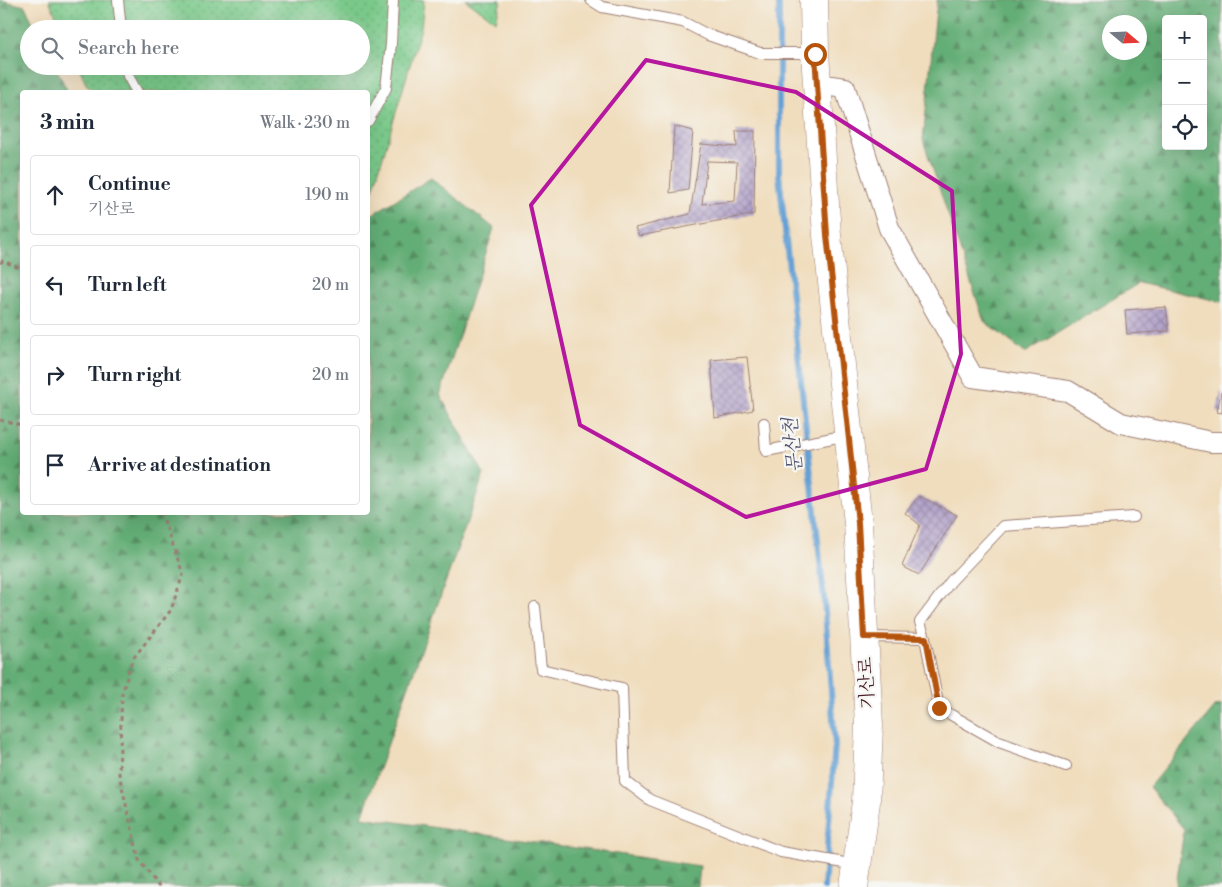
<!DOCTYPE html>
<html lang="en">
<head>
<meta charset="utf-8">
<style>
	:root { --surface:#fff; --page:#f2f2f3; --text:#1f2937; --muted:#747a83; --line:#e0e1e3 }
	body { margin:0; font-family:"Libre Bodoni","Noto Serif KR",serif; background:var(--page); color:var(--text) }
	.controls { position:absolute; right:15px; top:15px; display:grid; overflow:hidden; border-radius:5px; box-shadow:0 5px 20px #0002 }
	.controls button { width:45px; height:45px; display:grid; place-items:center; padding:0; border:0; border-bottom:1px solid var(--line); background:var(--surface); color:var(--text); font:25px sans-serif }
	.compass { position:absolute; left:1102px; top:15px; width:45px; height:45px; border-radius:50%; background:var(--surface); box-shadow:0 5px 20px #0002; rotate:109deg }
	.stop { position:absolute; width:15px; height:15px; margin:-11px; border:4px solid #b45309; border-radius:50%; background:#fff }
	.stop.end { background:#b45309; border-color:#fff; box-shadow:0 1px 5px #0008 }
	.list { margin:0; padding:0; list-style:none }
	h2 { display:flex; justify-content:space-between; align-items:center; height:65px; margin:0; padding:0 20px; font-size:21px }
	h2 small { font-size:16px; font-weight:400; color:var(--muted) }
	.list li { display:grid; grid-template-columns:32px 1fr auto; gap:15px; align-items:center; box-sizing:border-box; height:80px; margin:0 10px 10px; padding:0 10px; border:1px solid var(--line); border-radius:5px }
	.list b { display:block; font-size:19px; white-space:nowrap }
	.list p { margin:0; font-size:16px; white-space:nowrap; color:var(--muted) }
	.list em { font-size:16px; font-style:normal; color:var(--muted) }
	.icon { flex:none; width:28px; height:28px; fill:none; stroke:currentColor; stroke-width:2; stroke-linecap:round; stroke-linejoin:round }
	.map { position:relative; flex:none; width:1222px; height:887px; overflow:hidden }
	.search { position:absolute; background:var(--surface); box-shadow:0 5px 20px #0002; left:20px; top:20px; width:350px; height:55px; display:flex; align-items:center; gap:12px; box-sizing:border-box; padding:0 18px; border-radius:28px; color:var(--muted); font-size:19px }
	.panel { position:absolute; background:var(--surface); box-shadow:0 5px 20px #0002; left:20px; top:90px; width:350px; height:425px; border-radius:5px }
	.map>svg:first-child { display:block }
</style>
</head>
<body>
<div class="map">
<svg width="1222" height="887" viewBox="0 0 1222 887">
	<defs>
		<pattern id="green-dots" width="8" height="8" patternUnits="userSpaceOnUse" patternTransform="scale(1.25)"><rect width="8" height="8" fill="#7ac98a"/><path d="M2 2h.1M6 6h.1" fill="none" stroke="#6bac77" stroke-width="1.8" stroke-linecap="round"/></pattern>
		<pattern id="forest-firs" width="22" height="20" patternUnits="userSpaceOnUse" patternTransform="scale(1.25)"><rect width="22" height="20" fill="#63ad76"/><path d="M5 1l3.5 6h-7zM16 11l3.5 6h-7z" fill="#548c61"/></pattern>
		<pattern id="building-cross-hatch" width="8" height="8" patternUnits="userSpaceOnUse" patternTransform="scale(1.25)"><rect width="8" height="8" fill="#ae9ec7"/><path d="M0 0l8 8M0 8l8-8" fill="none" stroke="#9080a2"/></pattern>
	</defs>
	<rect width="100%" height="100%" fill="#f6f6f2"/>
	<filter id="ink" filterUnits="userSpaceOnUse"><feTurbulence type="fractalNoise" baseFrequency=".02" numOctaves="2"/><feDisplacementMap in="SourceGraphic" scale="10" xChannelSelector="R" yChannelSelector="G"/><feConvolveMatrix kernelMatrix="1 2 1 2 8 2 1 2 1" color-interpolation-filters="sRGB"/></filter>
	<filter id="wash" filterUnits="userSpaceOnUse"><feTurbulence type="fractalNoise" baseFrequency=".0096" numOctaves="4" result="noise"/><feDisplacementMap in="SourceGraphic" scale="20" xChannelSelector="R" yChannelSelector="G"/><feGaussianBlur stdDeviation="1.12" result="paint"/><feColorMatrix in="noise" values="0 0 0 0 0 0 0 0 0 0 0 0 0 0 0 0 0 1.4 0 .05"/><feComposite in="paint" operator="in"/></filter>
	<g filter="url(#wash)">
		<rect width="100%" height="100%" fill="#f0ddbd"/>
		<g fill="url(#green-dots)" stroke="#62745a">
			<path d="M49,0H424L421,28L373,190L368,192V92H96L86,84L78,66H361V29H62Z"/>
			<path d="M465,0H501L496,21Z"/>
		</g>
		<g fill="url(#forest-firs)" stroke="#566650" fill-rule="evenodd">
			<path d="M0,0L25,6L36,29H29V66H55L68,92H22V512H368V217L431,178L494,228L440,395L484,474L362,817L700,866L698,887H0Z"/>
			<path d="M937,0H1222V302L1139,283L1025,353L984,321L923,140ZM1166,19H1203V146H1166ZM1110,22H1140V52H1110Z"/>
			<path d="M1222,705V887H1176L1184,829L1149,787L1216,706Z"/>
		</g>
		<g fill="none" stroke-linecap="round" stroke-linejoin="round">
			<path stroke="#64a0d4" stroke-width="6" d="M779,0V174L824,598L835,745L824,887"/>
		</g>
		<g id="blocks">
			<g fill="url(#building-cross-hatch)" fill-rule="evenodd">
				<path d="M674,126L693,131L688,190L670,193Z"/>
				<path d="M736,131H755L754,214L639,236L635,228L690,214L701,144L737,147ZM707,161L737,162L735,201L702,204Z"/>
				<path d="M1166,307L1169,331L1127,334L1125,310Z"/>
				<path d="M747,357L753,410L715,418L711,360Z"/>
				<path d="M1221,392H1222V413L1217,412Z"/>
				<path d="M919,496L957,515L919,575L902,566L920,525L905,513Z"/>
			</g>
		</g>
	</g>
	<g filter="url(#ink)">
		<use href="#blocks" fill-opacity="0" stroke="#9d7e74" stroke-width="1"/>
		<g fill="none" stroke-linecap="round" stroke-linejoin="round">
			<defs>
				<g id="lane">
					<path d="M118,0L121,29"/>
					<path d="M591,0L602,7L683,22L708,35L760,53H813"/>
					<path d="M126,66L128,76L137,92"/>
					<path d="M368,121L386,88L391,44L393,0"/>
					<path d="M764,423L766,451L848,435"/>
					<path d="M535,607L541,669L622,688L625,781L650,800L781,852L856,865"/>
					<path d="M865,637L925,638"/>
					<path d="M1066,766L999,742L939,708L925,638L920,622L951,581L1003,526L1134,517"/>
				</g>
				<path id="street" d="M817,84L845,88L889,228L973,377L1068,391L1121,423L1211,442H1222"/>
				<path id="secondary" d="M814,0L815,53L827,235L858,523L869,725L866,802L854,887"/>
			</defs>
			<use href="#lane" stroke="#9d7e74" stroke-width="12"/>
			<use href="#street" stroke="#9d7e74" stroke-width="22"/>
			<use href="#secondary" stroke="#9d7e74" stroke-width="29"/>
			<g stroke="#9d7e74" stroke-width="3" stroke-dasharray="4 4" stroke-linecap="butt">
				<path d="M0,263L3,261L22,269"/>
				<path d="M0,420L22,425"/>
				<path d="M159,887L139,860L119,774L122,694L132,660L171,610L183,574L161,512"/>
			</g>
			<use href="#lane" stroke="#fff" stroke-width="10"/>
			<use href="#street" stroke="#fff" stroke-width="20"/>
			<use href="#secondary" stroke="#fff" stroke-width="28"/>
		</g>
	</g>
	<g fill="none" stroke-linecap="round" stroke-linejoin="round" filter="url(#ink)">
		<path stroke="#b45309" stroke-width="6" d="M815,54L827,235L858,523L864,637L926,638L939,708"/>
	</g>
	<path fill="none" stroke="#b5179e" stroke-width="4" stroke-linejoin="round" d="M646,60L796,92L952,191L961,354L926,469L746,517L580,425L531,205Z"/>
	<g text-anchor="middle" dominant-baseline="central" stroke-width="4.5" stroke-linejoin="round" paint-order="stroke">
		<g font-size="18" fill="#4a1f2b" stroke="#f6f6f2">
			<text transform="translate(867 683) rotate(-93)">기산로</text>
		</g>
		<g font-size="19" font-style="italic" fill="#54536f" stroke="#f6f6f2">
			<text transform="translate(793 445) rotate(-96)">문산천</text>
		</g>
	</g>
</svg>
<div class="controls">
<button>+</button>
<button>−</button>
<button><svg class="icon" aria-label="locate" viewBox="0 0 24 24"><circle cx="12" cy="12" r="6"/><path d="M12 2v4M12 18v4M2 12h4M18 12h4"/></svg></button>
</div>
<svg class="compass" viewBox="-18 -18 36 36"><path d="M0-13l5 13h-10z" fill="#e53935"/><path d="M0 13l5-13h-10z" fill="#747a83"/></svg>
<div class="stop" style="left:815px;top:54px"></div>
<div class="stop end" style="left:939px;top:708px"></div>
<div class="search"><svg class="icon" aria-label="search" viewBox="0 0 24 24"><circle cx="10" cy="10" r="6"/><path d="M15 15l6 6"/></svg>Search here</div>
<section class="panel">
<h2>3 min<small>Walk · 230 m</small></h2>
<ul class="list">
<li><svg class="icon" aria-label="ahead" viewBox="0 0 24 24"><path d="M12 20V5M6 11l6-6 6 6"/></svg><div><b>Continue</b><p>기산로</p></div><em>190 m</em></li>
<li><svg class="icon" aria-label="left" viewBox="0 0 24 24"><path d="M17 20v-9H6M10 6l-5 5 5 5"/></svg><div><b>Turn left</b></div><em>20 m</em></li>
<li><svg class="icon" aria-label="right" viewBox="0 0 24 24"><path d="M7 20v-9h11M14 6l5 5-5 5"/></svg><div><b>Turn right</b></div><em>20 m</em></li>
<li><svg class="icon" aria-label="arrive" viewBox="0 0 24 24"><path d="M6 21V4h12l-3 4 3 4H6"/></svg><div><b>Arrive at destination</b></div></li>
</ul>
</section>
</div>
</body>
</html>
